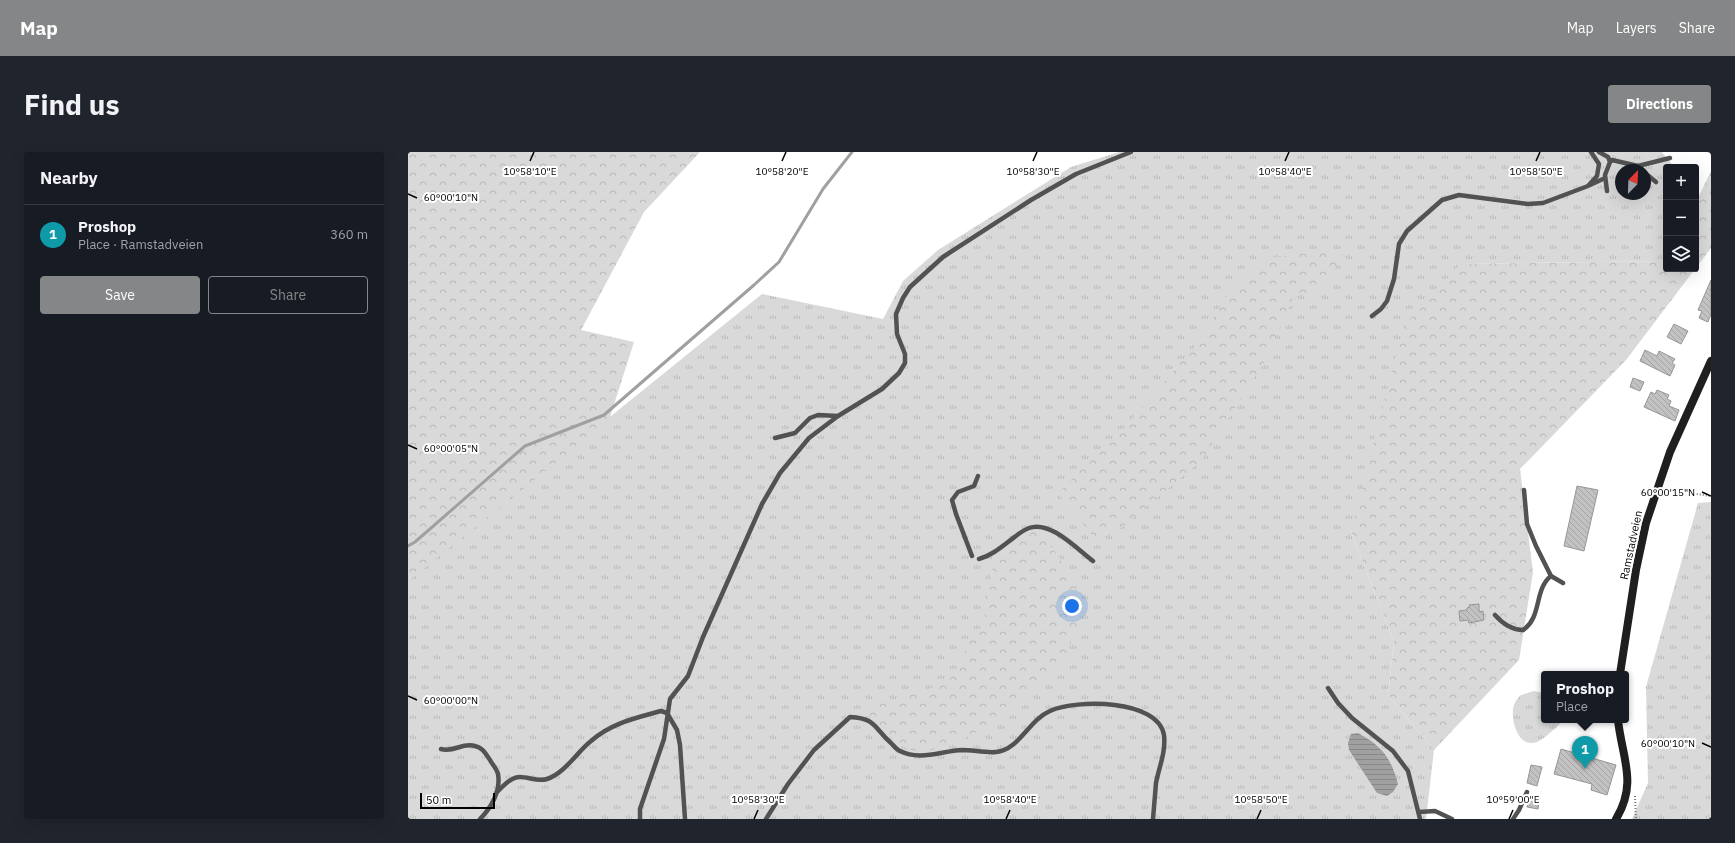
<!DOCTYPE html>
<html lang="en">
<head>
<meta charset="utf-8">
<style>
	:root { --surface:#171b24; --page:#20242c; --text:#f1f3f6; --muted:#9ea1a6; --line:#363941; --accent:#858687 }
	body { margin:0; font-family:"IBM Plex Sans",sans-serif; background:var(--page); color:var(--text) }
	.controls { position:absolute; right:12px; top:12px; display:grid; overflow:hidden; border-radius:4px; box-shadow:0 4px 16px #0002 }
	.controls button { width:36px; height:36px; display:grid; place-items:center; padding:0; border:0; border-bottom:1px solid var(--line); background:var(--surface); color:var(--text); font:20px sans-serif }
	.compass { position:absolute; left:1207px; top:12px; width:36px; height:36px; border-radius:50%; background:var(--surface); box-shadow:0 4px 16px #0002; rotate:23deg }
	.scale { position:absolute; left:12px; bottom:10px; width:75px; box-sizing:border-box; padding-left:4px; border:2px solid #000; border-top:0; font-size:11px; line-height:14px; white-space:nowrap; color:#000; -webkit-text-stroke:3px #fff; paint-order:stroke }
	.you { position:absolute; left:664px; top:454px; width:14px; height:14px; margin:-10px; border:3px solid #fff; border-radius:50%; background:#1a73e8; box-shadow:0 0 0 6px #1a73e833 }
	.badge { display:grid; place-items:center; width:26px; height:26px; border-radius:50%; background:var(--accent); color:#fff; font-size:13px; font-weight:700 }
	.pin { position:absolute; translate:-50% -33px; filter:drop-shadow(0 1px 2px #0008) }
	.pin::after { content:''; position:absolute; top:21px; width:14px; height:12px; background:inherit; clip-path:polygon(0 0,100% 0,50% 100%) }
	.popup { position:absolute; left:1133px; top:519px; width:88px; height:52px; box-sizing:border-box; display:grid; place-content:center; border-radius:4px; background:var(--surface); filter:drop-shadow(0 1px 3px #0005); font-size:13px; white-space:nowrap; color:var(--muted) }
	.popup b { font-size:15px; color:var(--text) }
	.popup::after { content:''; position:absolute; left:50%; top:100%; margin-left:-8px; border:8px solid transparent; border-top-color:var(--surface) }
	.list { margin:0; padding:0; list-style:none }
	h2 { display:flex; justify-content:space-between; align-items:center; height:52px; margin:0; padding:0 16px; font-size:17px }
	h2 small { font-size:13px; font-weight:400; color:var(--muted) }
	.list li { display:grid; grid-template-columns:26px 1fr auto; gap:12px; align-items:center; box-sizing:border-box; height:60px; padding:0 16px; border-top:1px solid var(--line) }
	.list b { display:block; font-size:15px; white-space:nowrap }
	.list p { margin:0; font-size:13px; white-space:nowrap; color:var(--muted) }
	.list em { font-size:13px; font-style:normal; color:var(--muted) }
	.actions { display:flex; gap:8px; padding:12px 16px }
	.actions a { flex:1; padding:9px 0; border:1px solid var(--accent); border-radius:4px; text-align:center; font-size:14px; color:var(--accent) }
	.actions .main { background:var(--accent); color:#fff }
	.icon { flex:none; width:22px; height:22px; fill:none; stroke:currentColor; stroke-width:2; stroke-linecap:round; stroke-linejoin:round }
	.map { position:relative; flex:none; width:1303px; height:667px; overflow:hidden; border-radius:4px }
	header { display:flex; align-items:center; gap:24px; box-sizing:border-box; height:56px; padding:0 20px; background:var(--accent); color:#fff }
	header strong { font-size:19px }
	nav { display:flex; gap:22px; margin-inline-start:auto; font-size:14px }
	.intro { display:flex; align-items:center; justify-content:space-between; box-sizing:border-box; height:96px; padding:0 24px }
	h1 { margin:0; font-size:28px }
	.button { padding:10px 18px; border-radius:4px; background:var(--accent); color:#fff; font-size:14px; font-weight:700 }
	main { display:flex; gap:24px; padding:0 24px }
	aside { flex:1; background:var(--surface); border-radius:4px; box-shadow:0 4px 16px #0002 }
	.map>svg:first-child { display:block }
</style>
</head>
<body>
<header>
<strong>Map</strong>
<nav><a>Map</a><a>Layers</a><a>Share</a></nav>
</header>
<div class="intro"><h1>Find us</h1><a class="button">Directions</a></div>
<main>
<aside>
<h2>Nearby<small></small></h2>
<ul class="list">
<li><span class="badge" style="background:#0f9aa8">1</span><div><b>Proshop</b><p>Place · Ramstadveien</p></div><em>360 m</em></li>
</ul>
<div class="actions"><a class="main">Save</a><a>Share</a></div>
</aside>
<div class="map">
<svg width="1303" height="667" viewBox="0 0 1303 667">
	<defs>
		<pattern id="grass-tufts" width="24" height="20" patternUnits="userSpaceOnUse"><rect width="24" height="20" fill="#d9d9d9"/><path d="M3 7l-1-3M5 7V3M7 7l1-3M15 17l-1-3M17 17v-4M19 17l1-3" fill="none" stroke="#b8b8b8"/></pattern>
		<pattern id="forest-crowns" width="20" height="18" patternUnits="userSpaceOnUse"><rect width="20" height="18" fill="#d9d9d9"/><path d="M2 6a3 3 0 1 1 6 0M12 15a3 3 0 1 1 6 0" fill="none" stroke="#b8b8b8"/></pattern>
		<pattern id="water-rules" width="6" height="5" patternUnits="userSpaceOnUse"><rect width="6" height="5" fill="#a0a0a0"/><path d="M0 2.5h6" fill="none" stroke="#888"/></pattern>
		<pattern id="building-back-hatch" width="6" height="6" patternUnits="userSpaceOnUse"><rect width="6" height="6" fill="#c2c2c2"/><path d="M-1 5l2 2M0 0l6 6M5-1l2 2" fill="none" stroke="#a5a5a5"/></pattern>
	</defs>
	<rect width="100%" height="100%" fill="#fff"/>
	<g fill="url(#grass-tufts)" fill-rule="evenodd">
		<path d="M711,0H1254L1266,15H1258V109L1053,112L943,380L986,490L980,543L1026,598L1018,667H0V428L354,142L475,167L495,129L530,98L663,15ZM1213,18H1237V42H1213Z"/>
		<path d="M1303,350V667H1224L1240,631L1238,535L1290,351Z"/>
		<path d="M1126,539L1136,541V568H1154C1152,573 1146,577 1142,581C1137,585 1129,592 1123,591C1108,591 1102,564 1106,553C1107,549 1110,546 1113,543Z"/>
	</g>
	<g fill="url(#forest-crowns)">
		<path d="M0,0H292L236,60L173,178L226,190L201,268L0,429Z"/>
		<path d="M1303,19V96L1288,116V50Z"/>
		<path d="M935,97L920,132L907,141L886,143L861,203L793,309L714,375L689,389L650,341L718,274L755,232L791,189L825,134L859,106Z"/>
		<path d="M1258,109V117H1287L1218,208L1112,317L1125,420L1111,508L1026,598L980,543L986,490L943,380L995,175L1052,112Z"/>
		<path d="M627,378C652,401 674,435 671,471C671,476 667,480 665,485C662,492 659,503 654,509C644,521 631,529 619,538C607,548 597,560 585,569C565,584 529,603 504,598C491,596 468,572 459,563L462,551L491,547L538,531L545,523L565,483L575,473L585,413L593,399L605,389L618,380Z"/>
	</g>
	<path fill="url(#water-rules)" d="M950,581C974,594 983,606 990,632L985,640L979,644L969,641L941,598L940,591L943,582Z"/>
	<g fill="none" stroke-linecap="round" stroke-linejoin="round">
		<path stroke="#a0a0a0" stroke-width="3" d="M0,394L7,390L117,294L196,263L346,133L371,110L415,37L444,0"/>
	</g>
	<g fill="url(#building-back-hatch)" stroke="#969696">
		<path d="M1303,128V162L1300,170L1291,166L1294,159L1290,158Z"/>
		<path d="M1266,172L1280,179L1273,192L1259,185Z"/>
		<path d="M1237,198L1249,204L1251,199L1267,207L1264,211L1267,213L1262,224L1232,209Z"/>
		<path d="M1225,226L1236,230L1232,239L1222,235Z"/>
		<path d="M1249,238L1261,243L1259,247L1263,249L1261,254L1271,258L1267,269L1236,255L1243,240L1247,242Z"/>
		<path d="M1169,334L1190,338L1176,399L1156,394Z"/>
		<path d="M1071,452V460L1075,459L1076,468L1061,471L1060,468L1052,469L1051,459L1059,458V456L1062,455L1061,453Z"/>
		<path d="M1153,597L1208,613L1199,643L1183,638L1184,632L1146,622Z"/>
		<path d="M1123,613L1134,615L1129,634L1119,631Z"/>
		<path d="M1122,643L1132,645L1130,657L1119,655Z"/>
	</g>
	<g fill="none" stroke-linecap="round" stroke-linejoin="round">
		<g stroke="#747474" stroke-width="2" stroke-dasharray="1 2" stroke-linecap="butt">
			<path d="M1259,338L1303,344"/>
			<path d="M1227,644L1228,667"/>
		</g>
		<g stroke="#525252" stroke-width="4.5">
			<path d="M1191,0L1200,5L1202,10L1197,23L1199,39"/>
			<path d="M1202,10L1204,8L1230,14L1234,18"/>
			<path d="M1230,14L1262,6"/>
			<path d="M1237,21L1248,30"/>
			<path d="M1182,33L1197,26"/>
			<path d="M964,164L973,157L979,149L986,127L991,92L999,79L1034,48L1051,43L1120,52L1135,51L1180,34L1189,24L1191,12L1183,0"/>
			<path d="M367,286L387,281L402,266L410,263L430,264"/>
			<path d="M1116,338L1119,372L1128,394L1143,424L1155,431"/>
			<path d="M564,404L548,362L544,348L550,340L566,334L570,324"/>
			<path d="M571,407C582,404 591,397 600,390C607,385 613,379 621,376C642,368 669,397 685,409"/>
			<path d="M1087,463C1094,471 1104,478 1115,478C1134,466 1126,437 1143,424"/>
			<path d="M920,536L930,551L944,566L985,599L1000,619L1012,667"/>
			<path d="M33,597C46,601 54,590 67,594C75,596 77,601 82,608C84,612 89,617 90,622C93,639 83,656 72,667"/>
			<path d="M89,640C95,634 103,625 112,625C121,625 130,630 139,627C157,621 169,600 183,589C203,571 228,566 253,559L259,561L269,578L272,593L277,667"/>
			<path d="M1011,660L1027,659L1044,667"/>
			<path d="M232,667V657L256,587L262,547L280,524L295,485L354,352L372,321L401,286L430,264L474,237L491,221L497,211V202L489,182L488,162L495,146L502,135L535,105L623,48L668,22L723,0"/>
			<path d="M358,667L380,632L406,598L442,565C468,566 466,576 483,591C486,594 489,598 492,599C512,609 533,599 554,598C565,598 577,601 588,600C611,598 621,568 642,559C668,547 750,547 756,583C758,600 751,615 748,631C747,643 746,655 745,667"/>
			<path d="M1105,667L1111,658L1119,640"/>
		</g>
		<g stroke="#1f1f1f" stroke-width="8">
			<path d="M1212,522L1228,418L1238,371L1262,300L1303,209"/>
			<path d="M1208,667C1230,631 1214,606 1210,568"/>
		</g>
	</g>
	<path fill="none" stroke="#000" stroke-width="1.5" d="M122,9L126,0M374,9L378,0M625,9L629,0M877,9L881,0M1128,9L1132,0M0,42L9,46M0,293L9,297M1294,340L1303,344M0,544L9,548M1294,591L1303,595M346,667L350,658M598,667L602,658M849,667L853,658M1101,667L1105,658"/>
	<g text-anchor="middle" dominant-baseline="central" stroke-width="4" stroke-linejoin="round" paint-order="stroke">
		<g font-size="11" fill="#000" stroke="#fff">
			<text transform="translate(1223 393) rotate(-78)">Ramstadveien</text>
		</g>
	</g>
	<g font-size="10" text-anchor="middle" fill="#000" stroke="#fff" stroke-width="4" stroke-linejoin="round" paint-order="stroke">
		<text x="122" y="23">10°58'10"E</text>
		<text x="374" y="23">10°58'20"E</text>
		<text x="625" y="23">10°58'30"E</text>
		<text x="877" y="23">10°58'40"E</text>
		<text x="1128" y="23">10°58'50"E</text>
		<text x="43" y="49">60°00'10"N</text>
		<text x="43" y="300">60°00'05"N</text>
		<text x="1260" y="344">60°00'15"N</text>
		<text x="43" y="552">60°00'00"N</text>
		<text x="1260" y="595">60°00'10"N</text>
		<text x="350" y="651">10°58'30"E</text>
		<text x="602" y="651">10°58'40"E</text>
		<text x="853" y="651">10°58'50"E</text>
		<text x="1105" y="651">10°59'00"E</text>
	</g>
</svg>
<div class="controls">
<button>+</button>
<button>−</button>
<button><svg class="icon" aria-label="layers" viewBox="0 0 24 24"><path d="M12 4l9 5-9 5-9-5zM3 14l9 5 9-5"/></svg></button>
</div>
<svg class="compass" viewBox="-18 -18 36 36"><path d="M0-13l5 13h-10z" fill="#e53935"/><path d="M0 13l5-13h-10z" fill="#9ea1a6"/></svg>
<div class="scale">50 m</div>
<div class="you"></div>
<div class="pin badge" style="left:1177px;top:617px;background:#0f9aa8">1</div>
<div class="popup"><b>Proshop</b>Place</div>
</div>
</main>
</body>
</html>
